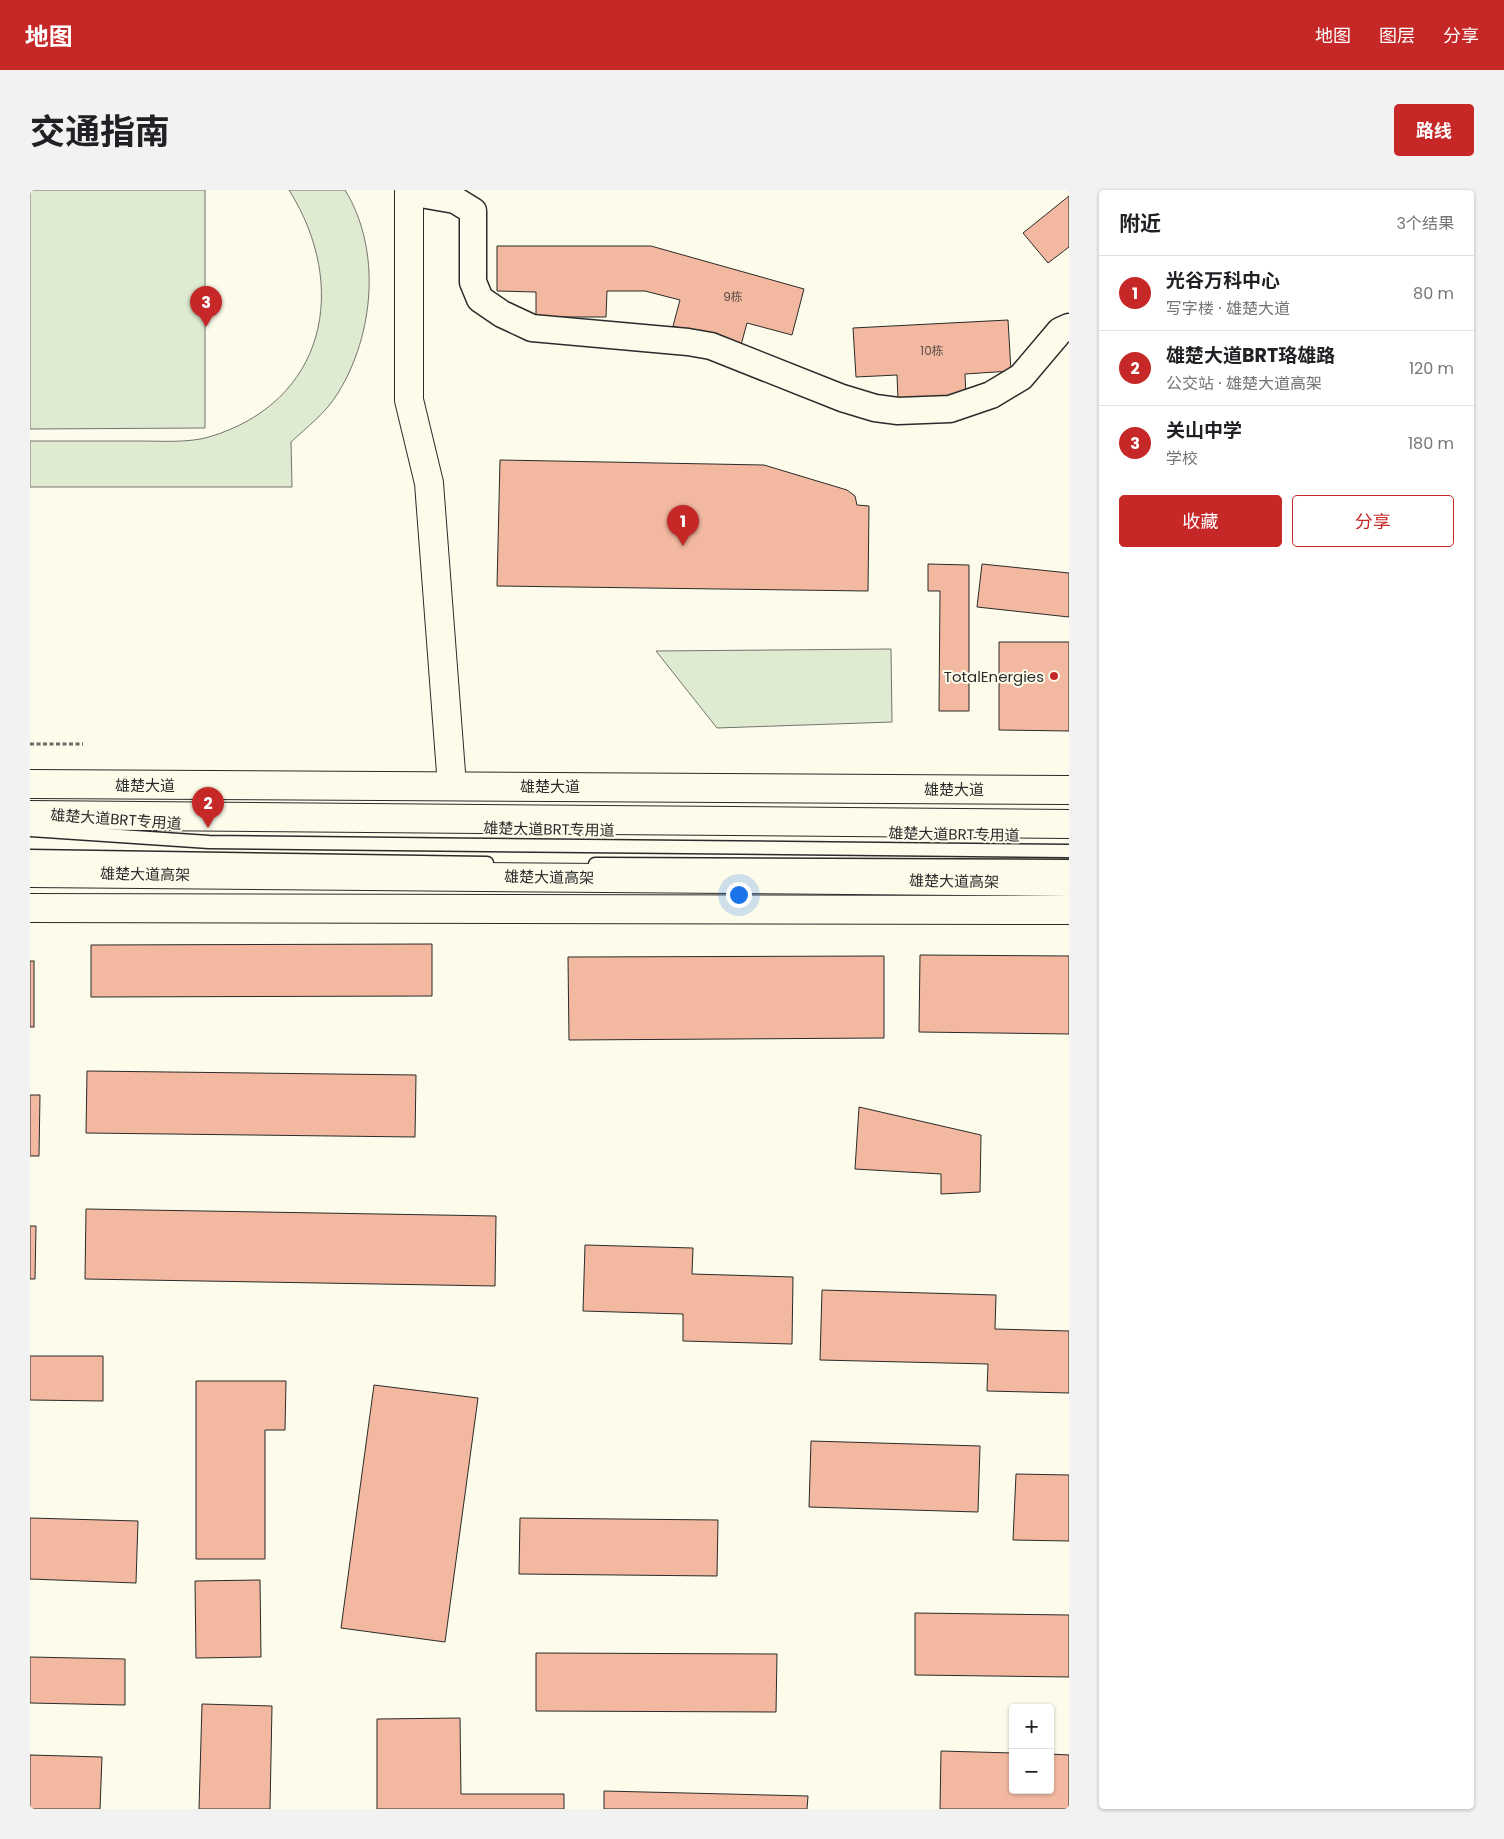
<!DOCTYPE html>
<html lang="zh">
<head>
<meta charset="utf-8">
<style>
	:root { --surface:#fff; --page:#f2f2f2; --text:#202124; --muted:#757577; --line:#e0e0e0; --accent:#c62828 }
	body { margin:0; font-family:Poppins,"Noto Sans SC",sans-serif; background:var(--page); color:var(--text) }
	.controls { position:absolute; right:15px; bottom:15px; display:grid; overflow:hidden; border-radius:5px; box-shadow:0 1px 4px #0004 }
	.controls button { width:45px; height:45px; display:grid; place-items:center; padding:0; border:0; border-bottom:1px solid var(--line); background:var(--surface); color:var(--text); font:25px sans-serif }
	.you { position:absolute; left:708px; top:704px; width:18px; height:18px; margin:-12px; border:4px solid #fff; border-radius:50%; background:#1a73e8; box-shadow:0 0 0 8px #1a73e833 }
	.badge { display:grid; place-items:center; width:32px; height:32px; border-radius:50%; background:var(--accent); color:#fff; font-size:16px; font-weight:700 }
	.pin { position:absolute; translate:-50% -41px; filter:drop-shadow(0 1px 2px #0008) }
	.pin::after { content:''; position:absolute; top:26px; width:18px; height:15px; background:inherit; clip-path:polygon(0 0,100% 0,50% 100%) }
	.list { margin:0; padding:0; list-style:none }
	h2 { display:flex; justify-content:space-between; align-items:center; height:65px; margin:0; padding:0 20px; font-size:21px }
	h2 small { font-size:16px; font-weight:400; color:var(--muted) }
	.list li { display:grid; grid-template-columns:32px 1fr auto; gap:15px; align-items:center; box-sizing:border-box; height:75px; padding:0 20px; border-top:1px solid var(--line) }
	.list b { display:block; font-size:19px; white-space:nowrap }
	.list p { margin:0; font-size:16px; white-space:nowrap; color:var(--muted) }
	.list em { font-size:16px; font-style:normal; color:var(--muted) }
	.actions { display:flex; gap:10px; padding:15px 20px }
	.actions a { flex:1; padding:11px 0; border:1px solid var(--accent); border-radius:5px; text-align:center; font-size:18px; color:var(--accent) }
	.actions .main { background:var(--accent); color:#fff }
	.map { position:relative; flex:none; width:1039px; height:1619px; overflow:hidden; border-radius:5px }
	header { display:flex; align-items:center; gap:30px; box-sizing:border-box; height:70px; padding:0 25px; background:var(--accent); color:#fff }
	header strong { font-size:24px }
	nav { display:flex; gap:28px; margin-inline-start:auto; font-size:18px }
	.intro { display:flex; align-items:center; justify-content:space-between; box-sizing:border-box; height:120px; padding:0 30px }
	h1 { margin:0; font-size:35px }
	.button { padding:12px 22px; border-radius:5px; background:var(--accent); color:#fff; font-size:18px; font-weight:700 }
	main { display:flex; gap:30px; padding:0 30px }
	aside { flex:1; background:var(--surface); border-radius:5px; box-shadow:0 1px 4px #0004 }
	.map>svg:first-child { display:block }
</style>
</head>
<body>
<header>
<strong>地图</strong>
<nav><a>地图</a><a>图层</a><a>分享</a></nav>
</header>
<div class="intro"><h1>交通指南</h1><a class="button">路线</a></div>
<main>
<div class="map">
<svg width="1039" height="1619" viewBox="0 0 1039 1619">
	<rect width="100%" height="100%" fill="#fdfbea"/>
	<g fill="#deebd1" stroke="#74746e">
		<path d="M0,0H175V238L0,239Z"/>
		<path d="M259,0H315C352,60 344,145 308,203C296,223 277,237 261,252L262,297H0V251C37,251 74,251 110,251C132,251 158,253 179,247C296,212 320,97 259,0Z"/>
		<path d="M861,459L862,532L687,538L626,461Z"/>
	</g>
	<g fill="#f2b8a0" stroke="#2b2b2b">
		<path d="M1039,6V57L1018,73L993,43Z"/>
		<path d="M467,56H621L774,99L762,145L717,133L711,155L643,136L650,110L615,101H577L576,127H506V102L467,101Z"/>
		<path d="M978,130L981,181L935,184L936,207L868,210L867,185L826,187L823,138Z"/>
		<path d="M470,270L734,275L817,300L825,306L827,315L839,316L838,401L467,396Z"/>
		<path d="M898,374L939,375V521H909L910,401H898Z"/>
		<path d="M952,374L1039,383V427L947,417Z"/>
		<path d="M969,452H1039V541L969,540Z"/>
		<path d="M402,754V806L61,807V755Z"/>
		<path d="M890,765L1039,766V844L889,842Z"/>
		<path d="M854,766V848L539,850L538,767Z"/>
		<rect x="0" y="771" width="4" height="66"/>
		<path d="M57,881L386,885L385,947L56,943Z"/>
		<path d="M0,905H10L9,966H0Z"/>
		<path d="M829,917L951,945L950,1002L911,1004V984L825,979Z"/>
		<path d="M56,1019L466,1026L465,1096L55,1089Z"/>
		<path d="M0,1036H6L5,1089H0Z"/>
		<path d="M555,1055L663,1058L662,1084L763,1087L762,1154L653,1151V1124L553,1121Z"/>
		<path d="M792,1100L966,1105L965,1139L1039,1141V1203L957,1201L958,1174L790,1170Z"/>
		<path d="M0,1166H73V1211L0,1210Z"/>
		<path d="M166,1191H256L255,1240H235V1369H166Z"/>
		<path d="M344,1195L448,1208L415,1452L311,1438Z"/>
		<path d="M781,1251L950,1256L948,1322L779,1317Z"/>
		<path d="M986,1284L1039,1285V1351L983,1350Z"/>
		<path d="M0,1328L108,1331L106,1393L0,1389Z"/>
		<path d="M490,1328L688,1330L687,1386L489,1384Z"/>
		<path d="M230,1390L231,1467L166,1468L165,1391Z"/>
		<path d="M885,1423L1039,1425V1487L885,1485Z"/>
		<path d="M506,1463L747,1464L746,1522L506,1521Z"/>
		<path d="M0,1467L95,1469V1515L0,1513Z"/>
		<path d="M172,1514L242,1516L240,1619H169Z"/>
		<path d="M430,1528L431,1604H534V1619H347V1529Z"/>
		<path d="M911,1561L983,1563V1600H1020V1564L1039,1565V1619H910Z"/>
		<path d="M0,1565L72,1567L70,1619H0Z"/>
		<path d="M574,1601L778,1606L777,1619H574Z"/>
	</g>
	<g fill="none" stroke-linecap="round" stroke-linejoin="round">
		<defs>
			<g id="lane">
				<path d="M0,640L179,652L1039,661"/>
				<path d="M0,666L457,673"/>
				<path d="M565,674L1039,676"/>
			</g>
			<path id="street" d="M379,2L425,10L443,21V92L450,109L472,124L502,138L658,152L681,156L812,208L845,218L868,221L920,219L961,205L991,187L1030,141L1039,137"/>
			<path id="secondary" d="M379,0V210L399,293L422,596"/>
			<g id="primary">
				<path d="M0,594L1039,600"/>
				<path d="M0,718L1039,720"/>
			</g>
			<g id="highway">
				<path d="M0,625L1039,634"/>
				<path d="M0,683L1039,692"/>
			</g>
		</defs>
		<use href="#lane" stroke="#2b2b2b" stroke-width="15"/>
		<use href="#street" stroke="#2b2b2b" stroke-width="29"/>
		<use href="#secondary" stroke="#2b2b2b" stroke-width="30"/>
		<use href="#primary" stroke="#2b2b2b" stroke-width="30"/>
		<use href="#highway" stroke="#2b2b2b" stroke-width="30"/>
		<path stroke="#6a6964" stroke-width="3" stroke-dasharray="4 2.5" stroke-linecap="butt" d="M0,554H53"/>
		<use href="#lane" stroke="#fdfbea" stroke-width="12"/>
		<use href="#street" stroke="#fdfbea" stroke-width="26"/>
		<use href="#secondary" stroke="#fdfbea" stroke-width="28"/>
		<use href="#primary" stroke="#fdfbea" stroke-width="28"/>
		<use href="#highway" stroke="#fdfbea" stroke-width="28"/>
	</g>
	<circle fill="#c62828" stroke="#fdfbea" stroke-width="2" cx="1024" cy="486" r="5"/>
	<g text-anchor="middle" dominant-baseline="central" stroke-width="4" stroke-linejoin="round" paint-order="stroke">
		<g font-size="12" fill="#5d4e48">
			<text x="703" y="106">9栋</text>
			<text x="902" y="160">10栋</text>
		</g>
		<g font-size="15" fill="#2b2b2b" stroke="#fdfbea" text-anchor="end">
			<text x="1014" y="486">TotalEnergies</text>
		</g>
		<g font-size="15" fill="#2b2b2b" stroke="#fdfbea">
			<text x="115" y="595">雄楚大道</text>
			<text x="520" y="596">雄楚大道</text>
			<text x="924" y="599">雄楚大道</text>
			<text transform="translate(86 629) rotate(4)">雄楚大道BRT专用道</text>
			<text transform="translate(519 639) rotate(1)">雄楚大道BRT专用道</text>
			<text transform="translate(924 644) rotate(1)">雄楚大道BRT专用道</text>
			<text transform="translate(115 684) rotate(1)">雄楚大道高架</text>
			<text transform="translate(519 687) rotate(1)">雄楚大道高架</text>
			<text transform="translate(924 691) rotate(1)">雄楚大道高架</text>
		</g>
	</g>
</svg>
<div class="controls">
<button>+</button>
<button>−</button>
</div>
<div class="you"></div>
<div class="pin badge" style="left:653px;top:356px">1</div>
<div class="pin badge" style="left:178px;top:638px">2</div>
<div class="pin badge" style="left:176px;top:137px">3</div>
</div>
<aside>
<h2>附近<small>3个结果</small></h2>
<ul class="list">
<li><span class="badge">1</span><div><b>光谷万科中心</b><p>写字楼 · 雄楚大道</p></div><em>80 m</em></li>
<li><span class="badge">2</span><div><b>雄楚大道BRT珞雄路</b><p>公交站 · 雄楚大道高架</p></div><em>120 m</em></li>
<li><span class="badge">3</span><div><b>关山中学</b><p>学校</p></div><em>180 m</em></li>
</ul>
<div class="actions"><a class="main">收藏</a><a>分享</a></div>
</aside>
</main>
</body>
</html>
